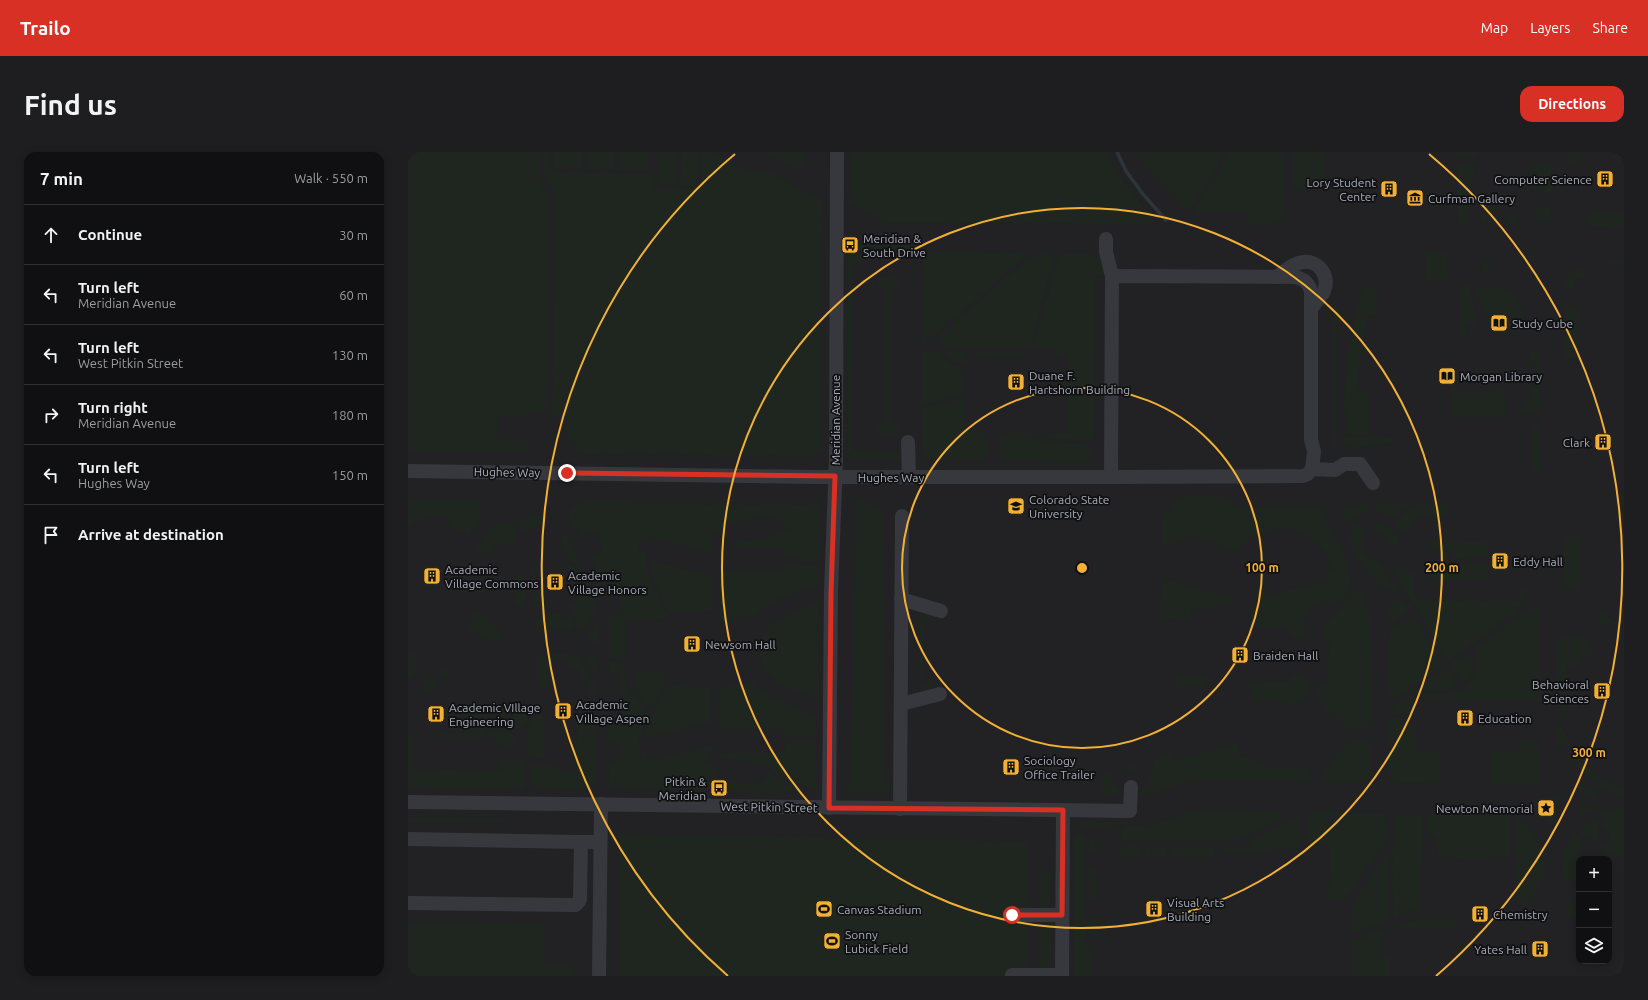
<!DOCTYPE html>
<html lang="en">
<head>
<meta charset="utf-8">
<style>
	:root { --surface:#101012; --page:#1e1e20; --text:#f1f3f6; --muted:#9c9d9f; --line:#303032; --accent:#d93025 }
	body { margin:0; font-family:Ubuntu,sans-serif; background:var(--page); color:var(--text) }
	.controls { position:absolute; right:12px; bottom:12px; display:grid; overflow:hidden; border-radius:8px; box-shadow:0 2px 10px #0003 }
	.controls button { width:36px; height:36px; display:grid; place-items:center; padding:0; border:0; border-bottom:1px solid var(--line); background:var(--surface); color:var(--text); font:20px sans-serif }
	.stop { position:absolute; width:12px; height:12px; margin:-9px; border:3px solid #d93025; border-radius:50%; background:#fff }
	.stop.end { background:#d93025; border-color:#fff; box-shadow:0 1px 4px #0008 }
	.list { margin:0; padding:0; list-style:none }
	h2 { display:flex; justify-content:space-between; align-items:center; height:52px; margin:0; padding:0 16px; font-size:17px }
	h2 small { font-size:13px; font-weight:400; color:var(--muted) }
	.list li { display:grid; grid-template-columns:26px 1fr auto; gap:12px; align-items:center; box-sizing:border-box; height:60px; padding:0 16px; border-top:1px solid var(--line) }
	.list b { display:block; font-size:15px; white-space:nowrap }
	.list p { margin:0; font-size:13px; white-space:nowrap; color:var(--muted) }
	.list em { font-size:13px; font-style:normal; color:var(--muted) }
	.icon { flex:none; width:22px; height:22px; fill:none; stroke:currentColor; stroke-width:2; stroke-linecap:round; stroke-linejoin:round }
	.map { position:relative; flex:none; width:1216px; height:824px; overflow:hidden; border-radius:12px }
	header { display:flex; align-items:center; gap:24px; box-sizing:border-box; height:56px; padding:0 20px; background:var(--accent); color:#fff }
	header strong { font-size:19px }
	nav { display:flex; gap:22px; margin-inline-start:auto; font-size:14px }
	.intro { display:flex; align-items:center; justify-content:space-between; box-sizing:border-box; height:96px; padding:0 24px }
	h1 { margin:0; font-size:28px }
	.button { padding:10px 18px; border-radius:12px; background:var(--accent); color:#fff; font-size:14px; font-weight:700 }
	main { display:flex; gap:24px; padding:0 24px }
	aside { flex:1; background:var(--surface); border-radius:12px; box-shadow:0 2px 10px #0003 }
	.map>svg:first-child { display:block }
</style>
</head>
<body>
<header>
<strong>Trailo</strong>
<nav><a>Map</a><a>Layers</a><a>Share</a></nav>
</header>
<div class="intro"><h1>Find us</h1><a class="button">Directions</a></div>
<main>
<aside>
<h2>7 min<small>Walk · 550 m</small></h2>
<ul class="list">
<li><svg class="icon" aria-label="ahead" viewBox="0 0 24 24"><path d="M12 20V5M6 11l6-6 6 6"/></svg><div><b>Continue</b></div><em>30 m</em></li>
<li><svg class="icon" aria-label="left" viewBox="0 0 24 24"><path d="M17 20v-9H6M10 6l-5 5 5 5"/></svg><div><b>Turn left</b><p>Meridian Avenue</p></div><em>60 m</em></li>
<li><svg class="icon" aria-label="left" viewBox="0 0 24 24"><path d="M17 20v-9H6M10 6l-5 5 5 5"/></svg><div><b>Turn left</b><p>West Pitkin Street</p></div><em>130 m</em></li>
<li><svg class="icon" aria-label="right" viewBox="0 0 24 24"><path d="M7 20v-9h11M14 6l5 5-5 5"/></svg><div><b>Turn right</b><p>Meridian Avenue</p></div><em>180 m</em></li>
<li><svg class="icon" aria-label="left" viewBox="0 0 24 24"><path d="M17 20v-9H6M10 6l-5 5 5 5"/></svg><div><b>Turn left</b><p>Hughes Way</p></div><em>150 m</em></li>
<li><svg class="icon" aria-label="arrive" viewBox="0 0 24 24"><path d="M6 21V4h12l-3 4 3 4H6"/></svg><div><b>Arrive at destination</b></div></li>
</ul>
</aside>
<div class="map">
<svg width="1216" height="824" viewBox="0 0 1216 824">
	<rect width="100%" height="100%" fill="#161618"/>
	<path fill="#222225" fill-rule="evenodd" d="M0,0H1216V824H0ZM1171,707H1201V809H1171Z"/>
	<g fill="#1e261f">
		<path d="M0,0H131L130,27L141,49L138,255L132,261L128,260L122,261V263L89,264V289H122L121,301L0,299Z"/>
		<path d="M136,0H141V21L245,22V37H293L294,0C314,0 320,13 337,18C347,21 358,19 368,23L414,49V66L411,67V70H414L413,298L407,304L169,302V295L157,283V263H144L148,50C147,40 139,35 137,26C134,18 136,8 136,0Z"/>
		<rect x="146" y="0" width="28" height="16"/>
		<rect x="179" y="0" width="27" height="16"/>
		<rect x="212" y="0" width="27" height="17"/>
		<path d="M251,0H267L266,33L250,32Z"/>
		<path d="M273,0H290L289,33H272Z"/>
		<path d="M352,0H395L399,9L394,15H384Z"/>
		<path d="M444,0H699C710,25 727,45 745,66L742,72L476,70L443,51Z"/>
		<path d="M728,0H817L780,60L739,16Z"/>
		<path d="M823,0H876L875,67L865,73H840V61H785Z"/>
		<path d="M885,0H918L919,5L915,6V34L912,33C906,37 894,40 887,37L885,32Z"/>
		<path d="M1049,0H1071L1069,5H1049Z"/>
		<rect x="1160" y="0" width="12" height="11"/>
		<path d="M1143,11V43L1125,37L1121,14Z"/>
		<path d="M1049,12H1068L1063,32L1059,70H1050Z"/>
		<path d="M1081,52L1086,55L1088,59L1075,72L1071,69Z"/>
		<path d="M1142,53V69H1128V55Z"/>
		<path d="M1106,60L1111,70L1099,74L1096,67Z"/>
		<path d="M1185,60H1216V75L1179,74L1178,62L1185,61Z"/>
		<path d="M442,85V89H498L502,90L511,97L510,101H457V97H451L450,101L454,102V110L445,111L444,298L488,299L490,301L491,307H442L439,301L440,87Z"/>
		<path d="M521,100H526L621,101L514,193L515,106L516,103Z"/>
		<path d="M1018,100H1039L1040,128H1017Z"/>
		<path d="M628,101L647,102L622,196H535L528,187Z"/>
		<path d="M655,101L685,102L697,112L696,122H687L686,288L646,287L632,281H658L659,202H648L647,197L626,196L650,105Z"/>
		<rect x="1201" y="106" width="15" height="7"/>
		<path d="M1076,108L1084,120L1078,124L1072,111Z"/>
		<path d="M1165,117H1177L1176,126L1167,127L1166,136H1157C1157,127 1157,121 1165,117Z"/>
		<path d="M472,126C480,125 495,123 492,135L484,139L483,268L491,274L492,277L488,282H473L469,280L468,277L470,272L478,267V138L470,134L469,127Z"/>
		<path d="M1054,132H1061L1069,172L1059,175L1058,184L1052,180Z"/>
		<path d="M1076,134C1106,133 1116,150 1117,177L1104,181V162H1078L1066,137Z"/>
		<path d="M955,135H970L967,163L961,162L954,192L949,241L962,240L961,282H939L940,257L936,258C937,219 942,182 952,145H954Z"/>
		<path d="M925,153L929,154L928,294H925Z"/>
		<path d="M1157,153L1170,155V206L1157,207Z"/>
		<path d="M1124,195L1132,206L1133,261H1110L1117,252L1126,234L1127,214L1122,206V196Z"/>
		<path d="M535,199L557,200L558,212C547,211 541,209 535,199Z"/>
		<path d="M514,200H531C536,209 544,214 554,218V244L514,253Z"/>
		<path d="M569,200H617L616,206H569Z"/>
		<path d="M1044,234H1051L1046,241H1086L1089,235H1098L1097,265H1044Z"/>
		<path d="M557,246L558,279C572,281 581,277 581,295C581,300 581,304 579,308H523L514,303H518L519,301H514V256Z"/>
		<path d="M1124,269H1132L1133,322L1124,321Z"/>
		<path d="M600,281H625L626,285C643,294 664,291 682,292V310L593,308C591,304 591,293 592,288C593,284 597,283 600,281Z"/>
		<path d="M936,284L986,285V290H977L975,294H955L945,299L936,291Z"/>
		<path d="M770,344L816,345L827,354H911C922,369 938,404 942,422C944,434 935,450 923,454L917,449C902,455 900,460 894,475L901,482L890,488L883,485V476H844L843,453L849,452L850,446L919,429L917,419L924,417L923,408L913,395L894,381L877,376L864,378L846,384L826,401C814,396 792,381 780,384C770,387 764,394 754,393V363L764,356Z"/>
		<path d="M410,346L412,347L411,410L391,409L390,404H377V396L322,395L325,390L352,388L380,378L374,369L363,364L326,371L301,383L305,391V402L243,385L240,393L232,390L229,397L239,400C233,417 250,445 257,461V467L237,468L217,470V506H201V464L215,461L209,435H204L202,429L200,427L193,433L182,404L195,399L188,380L173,386L161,368L160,359L174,348H219L225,352L403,353Z"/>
		<path d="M0,347H74L72,363L61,384L46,377L39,367L26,363L2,373L3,377H0Z"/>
		<path d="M447,347H454L464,355L476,357L475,626L482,632L483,639L480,641H443L438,638V635L445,628L444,623Z"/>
		<path d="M970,350L997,352L998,353L988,364L986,365L968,359V353Z"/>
		<path d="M959,351L962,353V360L949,365L941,371L937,369L934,361L937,356Z"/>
		<path d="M1014,351H1041V365H1008L1002,379H993L988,373C992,364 1003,352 1014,351Z"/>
		<path d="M136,363L140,366L138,370L114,381L111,371C117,363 127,364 136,363Z"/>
		<path d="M103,370C110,376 109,383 108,392H86L85,402L68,400C74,381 82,373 103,370Z"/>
		<path d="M951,370L959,384L954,390C953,401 959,407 970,407L991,441L990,443C984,440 978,437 973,434C962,425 935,394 942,379C944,375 948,372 951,370Z"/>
		<path d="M968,370C981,371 990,378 991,393H980L978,386L968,380Z"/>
		<path d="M158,382L175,416H173L161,409L152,388Z"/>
		<path d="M1156,385H1173L1172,436H1156Z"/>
		<path d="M1020,389L1079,390V404L1067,405L1066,407L1045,406V400L1021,395Z"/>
		<path d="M241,409L304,424V458L260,461Z"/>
		<path d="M157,410L173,420L176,419L186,446L188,461L177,476L174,478L171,476L162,453L172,449Z"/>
		<path d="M123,411L140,455L130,456L127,455C123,446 122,421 123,411Z"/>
		<path d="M992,411L1006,422V445L1009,448L1111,449V437H1119L1116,451L1106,461L1042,508L1039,507L984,418Z"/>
		<path d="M1046,411H1067V413L1079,414V428H1020V422L1046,418Z"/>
		<path d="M377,413H410V433C389,441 363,447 347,464H323L322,470L311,471V418H377Z"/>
		<path d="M115,421L119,444L117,453H107V425Z"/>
		<path d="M759,428L826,446L827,444L828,445V452H806L805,458L783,457L784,467L751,468L754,430Z"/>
		<path d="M949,437L955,443L962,462L963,572L960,575C954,576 947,578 941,576C936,574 931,568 926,564C912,552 898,539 922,527C917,514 918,506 923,493L914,483L913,477L933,458L944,440Z"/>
		<path d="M985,448C993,447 996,452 1000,459L985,470H982V451Z"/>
		<path d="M410,450H411L410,548C396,542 379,537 367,528C359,522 353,514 352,503C348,469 386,459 410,450Z"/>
		<path d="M1126,456L1132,458V549H1069V546H1064V549H1042V542C1064,536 1073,517 1068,495L1121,457Z"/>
		<path d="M71,458V463L79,464V470H86V476L93,477L94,488L81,487L63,480L61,474L65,461Z"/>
		<path d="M1192,458L1212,473H1192Z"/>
		<path d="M512,459L525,463V468H516L514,530H524V536L511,538Z"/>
		<path d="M151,460L154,466L162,464L167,476L161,479L145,477L140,482C136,477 134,475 128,476V467Z"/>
		<path d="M1005,464L1034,510L1033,514L984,549L981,547L982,477Z"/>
		<path d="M188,472H190V492L178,491L180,483Z"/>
		<path d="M1173,484L1182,495V502H1172V515L1161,514V486Z"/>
		<path d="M1149,485H1160L1159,569L1149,547Z"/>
		<path d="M1063,499C1067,512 1065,523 1054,532L1044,515V512Z"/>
		<path d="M0,500H8L9,520L0,530Z"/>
		<path d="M132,501L164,502L171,504C173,508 174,513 176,516C183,526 189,530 189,543H179V531H174V518L164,517V509H157V507H141L142,536H137L134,538L129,530V505L132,504Z"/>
		<path d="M178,502H189V521L183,515Z"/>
		<path d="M202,510L217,512V532L241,562L230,585L233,596L229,598L231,602L237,600L240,609L304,593V599L299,603L296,609L304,613L315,627L340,632L355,630L360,621L381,630L393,640L203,637L200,630L201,610H212V589H200V571L203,568L212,567V522L201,521Z"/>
		<path d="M32,516H39L43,525L37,529L29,518Z"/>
		<path d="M1036,518L1039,519L1049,534C1026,543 1004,527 1001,562H986V555Z"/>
		<path d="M226,519H252V523L257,524V530L243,558C232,544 226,538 226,519Z"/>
		<path d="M24,522L31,534L17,544C13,535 17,528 24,522Z"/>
		<path d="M883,523H893L898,526L902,544C883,559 885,550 865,548C858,547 850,550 843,550V538H841V532L843,531V529L883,530Z"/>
		<rect x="770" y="525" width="27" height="9"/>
		<path d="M346,531L359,543L407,564L408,568V585L378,584V578L310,577L311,538L326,532Z"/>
		<path d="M259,532L302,537L303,577H300L299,571L234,587Z"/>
		<path d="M1023,541L1037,542V549L1016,547L1014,545L1016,543Z"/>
		<path d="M68,548L71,551L59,559L56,558L55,556Z"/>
		<path d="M107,548L118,553C128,567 112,586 99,573L104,562L102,551Z"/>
		<path d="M184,548H188V632L183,637L180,638L134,636L128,635L123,629V613H147V617H154V620H168L169,566H176V557H183Z"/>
		<path d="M76,553L81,555L80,568L75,569L73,567L71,568V570L55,574L45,579L41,576V574L68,557L71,559V556Z"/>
		<circle cx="92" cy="561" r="7"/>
		<path d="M126,563L136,564V608L122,605C120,596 117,588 120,578C122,573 125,569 126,563Z"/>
		<path d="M985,567H998L999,574H1008V599L1031,600V631L988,630L984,628L982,624V569Z"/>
		<path d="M1150,568L1162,589L1151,598L1149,594Z"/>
		<path d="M80,572H82L81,578L94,582L96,576L106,584L108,591L103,598L98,599L95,593H87V586H81L78,574Z"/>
		<path d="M74,573L77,586H29L28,582C35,579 40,584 47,582C57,580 64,575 74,573Z"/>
		<path d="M0,579L3,581L4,617L93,619L94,609H114L115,606L117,605L118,635L115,637L0,635Z"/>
		<path d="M957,587L962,592V627L959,630L913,629C916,618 933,592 945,588C948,587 953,587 957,587Z"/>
		<path d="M1111,588L1131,589V630L1129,633L1083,632V600H1110Z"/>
		<path d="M389,589H408V633L404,639C384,625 363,615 338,609C330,607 321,608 313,605L312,601H377L378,592H388Z"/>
		<path d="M830,591L831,604L835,606L841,605L852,614L899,616L903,629H783L749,640L732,643L731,640C752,626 734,606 764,598L766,608Z"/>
		<path d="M1169,607L1189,623L1216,637V646L1181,627L1164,612Z"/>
		<path d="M723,613H732C730,624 722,623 714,619L713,616L722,619Z"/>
		<path d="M692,621H702L703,628L712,638L714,643H694L693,641Z"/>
		<path d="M1173,630L1190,641V644L1188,646C1177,646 1173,645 1168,635L1170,631Z"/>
		<path d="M1145,642H1148L1154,645C1146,653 1146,660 1153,668L1146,671L1139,668C1146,661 1147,653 1139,646Z"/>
		<path d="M1173,654L1186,655L1187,656L1172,667Z"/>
		<path d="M1216,654V704H1195V692L1202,691V677H1195V661L1209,655Z"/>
		<path d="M800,658L878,659L880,661C861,673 843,685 822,689L714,688V674L745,673L782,660Z"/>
		<path d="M901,660L976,662C979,670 982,678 979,687L944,738L938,742V749L918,748V740L923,736L921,695L917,692L900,693Z"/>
		<path d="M1109,662C1126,682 1146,702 1133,730C1130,737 1124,744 1120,751H1108Z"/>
		<path d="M988,663H1015L1013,756L985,765L984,698L988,685Z"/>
		<path d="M1020,663H1103L1102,703L1062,708L1030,703L1028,683H1020Z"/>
		<path d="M888,664L891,667V696L843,700V690Z"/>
		<path d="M1190,665V687H1178L1171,677Z"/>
		<path d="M0,666L97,667V671L0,670Z"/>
		<path d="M673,670H708L707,675H668Z"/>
		<path d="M1168,680L1175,690H1173L1171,729L1157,728C1151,710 1154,693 1168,680Z"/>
		<path d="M212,682L619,690V824H212Z"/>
		<path d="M669,683H677V796H683V824H665L666,686Z"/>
		<path d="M681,683L692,693C692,697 686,701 682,701L681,700Z"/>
		<path d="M838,692L839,702L816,701L814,704L815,696L830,695Z"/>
		<path d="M711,695H731L732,705H711Z"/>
		<path d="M737,695L758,696V704L736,705Z"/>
		<path d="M766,696H805L807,700H805V702L807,703V705H764V699Z"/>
		<path d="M980,699V767L943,784L944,753Z"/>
		<path d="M642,716L643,717L642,758L632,757V720Z"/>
		<path d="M681,716H690L689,747H681Z"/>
		<path d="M1171,735V752L1162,736Z"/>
		<path d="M1163,748L1171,762V768H1165L1164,764H1160V749Z"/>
		<path d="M681,766H691V787H685L680,783Z"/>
		<path d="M1020,767L1047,768V776H987L1000,769Z"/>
		<path d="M632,769H643L642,818L632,817Z"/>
		<path d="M0,770L136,771V814H165V824H0Z"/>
		<path d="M971,778L977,780L973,789V805H982V824H943V791Z"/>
	</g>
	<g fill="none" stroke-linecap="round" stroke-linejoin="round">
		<path stroke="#2c353c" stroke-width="3.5" d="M709,0L718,19L734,41L758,68"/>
		<g stroke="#37383d" stroke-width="14">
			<path d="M698,87V100L704,124"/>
			<path d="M868,125C876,120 885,111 895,110C911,108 922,124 916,139C913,145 907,151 903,157"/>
			<path d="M500,290L501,324"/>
			<path d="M904,317L906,299L903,288V139C900,130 896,127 887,125L704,124L703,325L895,324L900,322L904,317L927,318L936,312H952L965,331"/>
			<path d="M0,319L410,325H703"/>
			<path d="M493,447L533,459"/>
			<path d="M493,552L532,542"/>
			<path d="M0,650L722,659L723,635"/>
			<path d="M421,656L423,441L428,308L429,0"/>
			<path d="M492,657L494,364"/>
			<path d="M0,687L173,690"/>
			<path d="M0,751L168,753L172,748L173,690H192"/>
			<path d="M604,763H654"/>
			<path d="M604,823H654"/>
			<path d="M191,824L193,652"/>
			<path d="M654,824L655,658"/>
		</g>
	</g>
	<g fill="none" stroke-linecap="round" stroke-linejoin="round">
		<path stroke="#d93025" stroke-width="5" d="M159,321L427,324L423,441L421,656L655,658L654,763H604"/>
	</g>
	<g fill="none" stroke="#f2b134" stroke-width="2">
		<circle cx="674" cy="416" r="180"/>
		<circle cx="674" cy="416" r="360"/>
		<path d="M320 824A540 540 0 0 1 327 2M1021 2A540 540 0 0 1 1028 824"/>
	</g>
	<defs>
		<symbol id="building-square" viewBox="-11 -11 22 22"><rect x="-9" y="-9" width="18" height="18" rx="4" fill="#f2b134" stroke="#111113"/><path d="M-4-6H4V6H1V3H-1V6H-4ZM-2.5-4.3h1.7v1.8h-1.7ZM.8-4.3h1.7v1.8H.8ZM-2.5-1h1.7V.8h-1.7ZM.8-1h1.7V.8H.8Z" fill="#111"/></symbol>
		<symbol id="museum-square" viewBox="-11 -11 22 22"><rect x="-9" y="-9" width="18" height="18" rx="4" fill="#f2b134" stroke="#111113"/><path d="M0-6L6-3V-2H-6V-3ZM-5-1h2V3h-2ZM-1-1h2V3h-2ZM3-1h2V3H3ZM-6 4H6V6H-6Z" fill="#111"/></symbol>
		<symbol id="bus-square" viewBox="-11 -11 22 22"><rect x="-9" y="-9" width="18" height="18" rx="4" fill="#f2b134" stroke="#111113"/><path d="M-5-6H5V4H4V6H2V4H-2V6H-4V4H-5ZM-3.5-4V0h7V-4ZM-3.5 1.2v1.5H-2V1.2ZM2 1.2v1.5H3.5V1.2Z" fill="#111"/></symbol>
		<symbol id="library-square" viewBox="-11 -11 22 22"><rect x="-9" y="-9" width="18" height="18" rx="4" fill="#f2b134" stroke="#111113"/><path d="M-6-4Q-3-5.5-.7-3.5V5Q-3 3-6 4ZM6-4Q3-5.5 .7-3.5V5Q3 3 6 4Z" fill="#111"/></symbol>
		<symbol id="university-square" viewBox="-11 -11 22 22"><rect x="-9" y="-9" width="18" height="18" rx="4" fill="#f2b134" stroke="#111113"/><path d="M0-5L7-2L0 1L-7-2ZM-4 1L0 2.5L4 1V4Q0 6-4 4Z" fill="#111"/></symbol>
		<symbol id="sight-square" viewBox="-11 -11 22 22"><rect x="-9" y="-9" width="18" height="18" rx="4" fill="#f2b134" stroke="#111113"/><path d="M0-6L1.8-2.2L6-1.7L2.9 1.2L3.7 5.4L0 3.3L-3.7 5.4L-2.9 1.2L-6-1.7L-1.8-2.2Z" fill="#111"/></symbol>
		<symbol id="stadium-square" viewBox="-11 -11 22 22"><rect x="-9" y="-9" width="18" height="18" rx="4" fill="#f2b134" stroke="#111113"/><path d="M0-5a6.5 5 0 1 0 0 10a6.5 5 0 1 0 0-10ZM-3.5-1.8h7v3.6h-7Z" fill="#111"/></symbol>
	</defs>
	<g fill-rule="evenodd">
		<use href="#building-square" x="1187" y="17" width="20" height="20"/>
		<use href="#building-square" x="971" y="27" width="20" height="20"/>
		<use href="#museum-square" x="997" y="36" width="20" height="20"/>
		<use href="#bus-square" x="432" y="83" width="20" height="20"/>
		<use href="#library-square" x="1081" y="161" width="20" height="20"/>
		<use href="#library-square" x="1029" y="214" width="20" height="20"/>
		<use href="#building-square" x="598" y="220" width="20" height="20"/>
		<use href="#building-square" x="1185" y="280" width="20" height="20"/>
		<use href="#university-square" x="598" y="344" width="20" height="20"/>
		<use href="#building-square" x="1082" y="399" width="20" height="20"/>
		<use href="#building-square" x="14" y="414" width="20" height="20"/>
		<use href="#building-square" x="137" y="420" width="20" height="20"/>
		<use href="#building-square" x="274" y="482" width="20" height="20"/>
		<use href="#building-square" x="822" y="493" width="20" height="20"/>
		<use href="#building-square" x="1184" y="529" width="20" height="20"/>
		<use href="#building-square" x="145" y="549" width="20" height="20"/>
		<use href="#building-square" x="18" y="552" width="20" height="20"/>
		<use href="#building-square" x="1047" y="556" width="20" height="20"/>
		<use href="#building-square" x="593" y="605" width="20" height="20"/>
		<use href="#bus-square" x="301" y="626" width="20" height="20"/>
		<use href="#sight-square" x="1128" y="646" width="20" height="20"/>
		<use href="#stadium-square" x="406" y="747" width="20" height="20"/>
		<use href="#building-square" x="736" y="747" width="20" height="20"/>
		<use href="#building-square" x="1062" y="752" width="20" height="20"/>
		<use href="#stadium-square" x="414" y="779" width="20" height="20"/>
		<use href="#building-square" x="1122" y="787" width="20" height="20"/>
	</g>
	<g text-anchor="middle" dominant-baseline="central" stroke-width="3.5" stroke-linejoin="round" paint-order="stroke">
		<g font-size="12" fill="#a8adb8" stroke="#111113" text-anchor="start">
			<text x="1184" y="27" text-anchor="end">Computer Science</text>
			<text x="968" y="30" text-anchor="end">Lory Student<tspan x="968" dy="14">Center</tspan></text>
			<text x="1020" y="46">Curfman Gallery</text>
			<text x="455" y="86">Meridian &amp;<tspan x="455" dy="14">South Drive</tspan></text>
			<text x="1104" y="171">Study Cube</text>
			<text x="621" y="223">Duane F.<tspan x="621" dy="14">Hartshorn Building</tspan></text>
			<text x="1052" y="224">Morgan Library</text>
			<text x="1182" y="290" text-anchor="end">Clark</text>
			<text x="621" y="347">Colorado State<tspan x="621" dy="14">University</tspan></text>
			<text x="1105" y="409">Eddy Hall</text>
			<text x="37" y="417">Academic<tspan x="37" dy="14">Village Commons</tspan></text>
			<text x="160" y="423">Academic<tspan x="160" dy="14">Village Honors</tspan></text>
			<text x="297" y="492">Newsom Hall</text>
			<text x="845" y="503">Braiden Hall</text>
			<text x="1181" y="532" text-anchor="end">Behavioral<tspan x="1181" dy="14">Sciences</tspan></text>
			<text x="168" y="552">Academic<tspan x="168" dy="14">Village Aspen</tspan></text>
			<text x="41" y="555">Academic VIllage<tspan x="41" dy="14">Engineering</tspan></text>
			<text x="1070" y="566">Education</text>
			<text x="616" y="608">Sociology<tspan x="616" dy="14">Office Trailer</tspan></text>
			<text x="298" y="629" text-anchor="end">Pitkin &amp;<tspan x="298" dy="14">Meridian</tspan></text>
			<text x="1125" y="656" text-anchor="end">Newton Memorial</text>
			<text x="759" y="750">Visual Arts<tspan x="759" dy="14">Building</tspan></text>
			<text x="429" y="757">Canvas Stadium</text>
			<text x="1085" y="762">Chemistry</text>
			<text x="437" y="782">Sonny<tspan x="437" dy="14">Lubick Field</tspan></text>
			<text x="1119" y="797" text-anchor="end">Yates Hall</text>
		</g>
		<g font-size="12" fill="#a8adb8" stroke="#111113">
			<text transform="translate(427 268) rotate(-90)">Meridian Avenue</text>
			<text transform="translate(99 320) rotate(1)">Hughes Way</text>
			<text x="483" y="325">Hughes Way</text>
			<text transform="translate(361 655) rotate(1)">West Pitkin Street</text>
		</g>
	</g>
	<circle cx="674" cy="416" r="6" fill="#f2b134" stroke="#111113" stroke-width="2"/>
	<g font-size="12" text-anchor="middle" font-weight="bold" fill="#f2b134" stroke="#111113" stroke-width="3.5" stroke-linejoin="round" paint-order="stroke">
		<text x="854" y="420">100 m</text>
		<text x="1034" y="420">200 m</text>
		<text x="1181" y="605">300 m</text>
	</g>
</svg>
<div class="controls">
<button>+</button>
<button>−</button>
<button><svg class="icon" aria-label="layers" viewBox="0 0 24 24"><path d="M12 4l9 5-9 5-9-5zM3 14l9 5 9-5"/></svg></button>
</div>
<div class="stop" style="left:604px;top:763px"></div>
<div class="stop end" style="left:159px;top:321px"></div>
</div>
</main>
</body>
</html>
